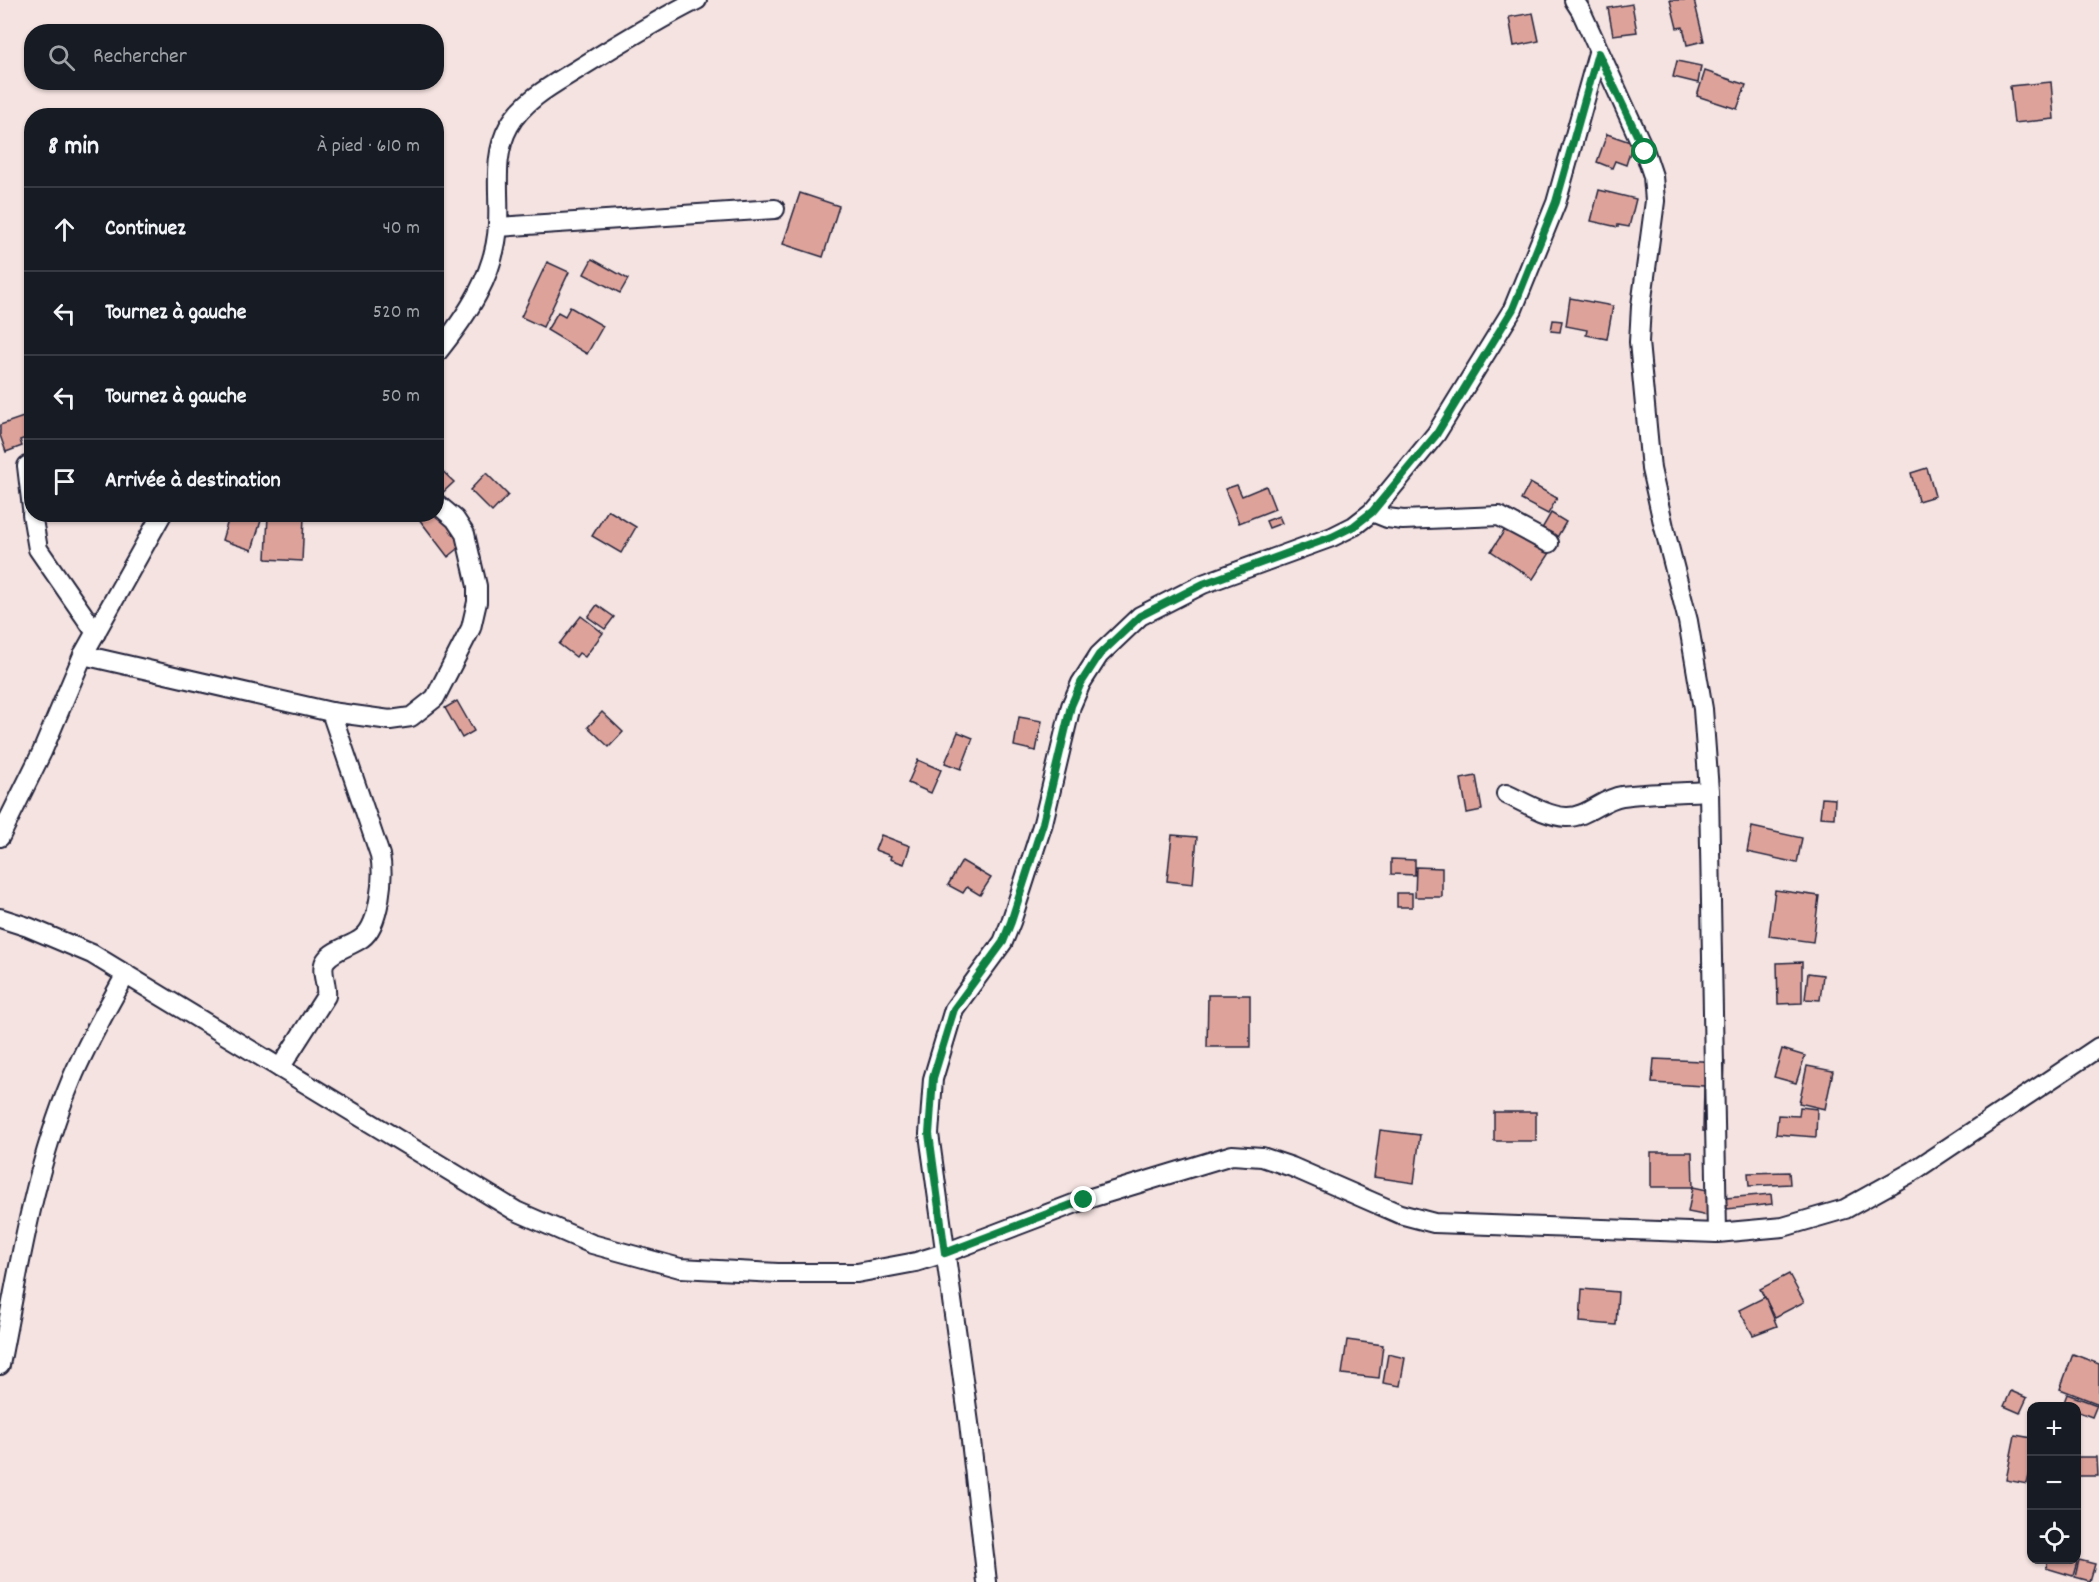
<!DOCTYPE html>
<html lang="fr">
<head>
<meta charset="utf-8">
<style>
	:root { --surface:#171b24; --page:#20242c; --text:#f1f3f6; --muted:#9ea1a6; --line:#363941 }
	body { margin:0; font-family:Dekko,sans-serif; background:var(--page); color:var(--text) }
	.controls { position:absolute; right:18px; bottom:18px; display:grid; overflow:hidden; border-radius:12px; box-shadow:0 2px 4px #0004 }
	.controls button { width:54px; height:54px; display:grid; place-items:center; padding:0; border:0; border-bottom:2px solid var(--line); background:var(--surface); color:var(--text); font:30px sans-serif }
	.stop { position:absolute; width:18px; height:18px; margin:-14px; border:4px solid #0b8043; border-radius:50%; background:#fff }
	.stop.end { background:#0b8043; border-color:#fff; box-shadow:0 2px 6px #0008 }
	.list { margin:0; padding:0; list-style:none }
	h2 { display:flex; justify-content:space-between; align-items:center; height:78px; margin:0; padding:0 24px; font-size:26px }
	h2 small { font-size:20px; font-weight:400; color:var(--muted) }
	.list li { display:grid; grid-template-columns:39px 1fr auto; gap:18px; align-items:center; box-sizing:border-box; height:84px; padding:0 24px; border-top:2px solid var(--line) }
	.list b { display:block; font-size:22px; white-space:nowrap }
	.list em { font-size:20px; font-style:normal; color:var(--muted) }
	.icon { flex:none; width:33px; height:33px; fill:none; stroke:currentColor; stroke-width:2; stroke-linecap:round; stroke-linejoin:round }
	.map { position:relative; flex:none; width:2099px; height:1582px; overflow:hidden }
	.search { position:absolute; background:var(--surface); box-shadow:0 2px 4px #0004; left:24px; top:24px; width:420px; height:66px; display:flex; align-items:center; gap:15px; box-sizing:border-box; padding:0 21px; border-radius:24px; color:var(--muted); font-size:22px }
	.panel { position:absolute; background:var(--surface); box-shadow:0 2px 4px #0004; left:24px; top:108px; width:420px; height:414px; border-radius:24px }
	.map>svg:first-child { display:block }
</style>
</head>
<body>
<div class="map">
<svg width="2099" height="1582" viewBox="0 0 2099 1582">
	<rect width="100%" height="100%" fill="#f5e3e1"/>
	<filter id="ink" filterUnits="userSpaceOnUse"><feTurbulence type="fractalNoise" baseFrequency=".0167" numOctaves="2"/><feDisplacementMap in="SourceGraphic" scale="12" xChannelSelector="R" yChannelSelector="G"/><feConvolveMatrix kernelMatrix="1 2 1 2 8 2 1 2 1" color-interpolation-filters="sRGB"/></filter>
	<g filter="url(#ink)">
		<g fill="#dda39b" stroke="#22223b" stroke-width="1.5">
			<path d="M1670,0H1694L1704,41L1687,45L1683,27L1677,28Z"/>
			<path d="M1632,4L1637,32L1613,35L1608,8Z"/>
			<path d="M1533,13L1539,41L1514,46L1509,17Z"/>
			<path d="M1677,61L1701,66L1698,83L1673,77Z"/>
			<path d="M1705,71L1746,85L1737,109L1697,96Z"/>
			<path d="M2051,82L2054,119L2014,123L2010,86Z"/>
			<path d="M1607,134L1633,143L1626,165L1615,161L1612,168L1597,162Z"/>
			<path d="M1599,190L1636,199L1629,227L1618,225V227L1591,221Z"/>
			<path d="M800,193L839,206L823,257L783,244Z"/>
			<path d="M592,259L628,279L620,293L584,274Z"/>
			<path d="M547,262L569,272L543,327L521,317Z"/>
			<path d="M1570,298L1613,306L1607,339L1586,335L1587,330L1566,326Z"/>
			<path d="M570,307L603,326L587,354L547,330L558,312L565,316Z"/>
			<path d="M1553,320L1562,321L1560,332L1551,331Z"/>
			<path d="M32,414V436L20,440L22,446L6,452L0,435V425Z"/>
			<path d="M436,465L454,482L436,499Z"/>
			<path d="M1927,468L1935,496L1918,501L1911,473Z"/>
			<path d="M486,473L508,495L492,512L470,490Z"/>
			<path d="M1530,483L1557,498L1548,514L1521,500Z"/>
			<path d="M1237,485L1242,496L1266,486L1275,509L1239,523L1225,489Z"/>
			<path d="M608,510L636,527L621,553L592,536Z"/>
			<path d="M436,511L463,545L448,557L419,519L425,514H436Z"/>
			<path d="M1551,513L1566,522L1555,541L1540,532Z"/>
			<path d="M230,514H263L252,550L222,540Z"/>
			<path d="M268,515L304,517L302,561L266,559Z"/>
			<path d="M1279,516L1282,523L1269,528L1266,521Z"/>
			<path d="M1508,525L1550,553L1533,579L1491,551Z"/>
			<path d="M597,605L614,617L605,629L588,617Z"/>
			<path d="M581,616L603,633L585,657L579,653L576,657L559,644Z"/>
			<path d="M457,701L474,731L462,738L445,708Z"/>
			<path d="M602,712L623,732L609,747L588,727Z"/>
			<path d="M1019,717L1042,721L1036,751L1014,746Z"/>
			<path d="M958,732L973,738L961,769L945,763Z"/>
			<path d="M918,760L941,770L931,793L908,783Z"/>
			<path d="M1476,776L1482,810L1467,813L1461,779Z"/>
			<path d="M1822,798L1835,799L1834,818L1820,817Z"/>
			<path d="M1752,827L1802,838L1797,863L1747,852Z"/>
			<path d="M881,835L910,846L904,864L890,859L891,856L875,850Z"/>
			<path d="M1172,835L1197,837L1193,884L1167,881Z"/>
			<path d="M1391,859L1415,860V875L1391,874Z"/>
			<path d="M962,861L991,878L980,895L967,887L963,893L948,885Z"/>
			<path d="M1416,867L1442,868V897H1415Z"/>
			<path d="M1775,890L1819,896L1813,942L1769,936Z"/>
			<rect x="1397" y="893" width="15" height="14"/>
			<path d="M1802,962V1003L1778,1004L1777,963Z"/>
			<path d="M1808,973L1823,975L1820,1000L1805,999Z"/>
			<path d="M1208,995H1250V1047H1207Z"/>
			<path d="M1782,1049L1805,1056L1796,1083L1774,1077Z"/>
			<path d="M1654,1059L1725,1062L1722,1132L1703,1131L1704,1086L1652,1083Z"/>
			<path d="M1807,1066L1833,1071L1825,1109L1799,1103Z"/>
			<path d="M1800,1107L1817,1109L1816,1137L1776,1134L1778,1115L1799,1116Z"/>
			<rect x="1494" y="1112" width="42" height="29"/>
			<path d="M1380,1130L1420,1135L1414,1183L1374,1177Z"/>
			<path d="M1651,1152H1692L1693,1187H1651Z"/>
			<path d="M1789,1172L1790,1184L1749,1186L1748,1173Z"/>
			<path d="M1693,1187L1722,1193L1718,1218L1688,1212Z"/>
			<path d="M1771,1194L1772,1204L1727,1209L1726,1198Z"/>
			<path d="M1789,1274L1804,1302L1775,1317L1760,1289Z"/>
			<path d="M1582,1289L1618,1292L1616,1325L1580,1322Z"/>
			<path d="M1765,1297L1777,1326L1753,1335L1739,1310Z"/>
			<path d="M1347,1340L1383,1345L1379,1378L1342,1374Z"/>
			<path d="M1388,1354L1405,1358L1400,1386L1383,1383Z"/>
			<path d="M2073,1354L2099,1364V1404L2060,1389Z"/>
			<path d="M2011,1391L2027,1398L2020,1413L2004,1406Z"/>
			<path d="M2067,1394L2097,1405L2092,1417L2076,1411V1406L2063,1405Z"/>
			<path d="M2015,1435L2032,1438V1464L2027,1484L2006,1480Z"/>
			<path d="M2076,1457H2097L2098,1476H2076Z"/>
			<path d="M2048,1560H2068L2077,1562L2073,1576L2046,1568Z"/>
			<path d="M2079,1560L2095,1564L2090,1581L2075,1577Z"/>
		</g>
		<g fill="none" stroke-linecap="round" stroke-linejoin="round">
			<defs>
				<g id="street">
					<path d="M1574,0L1581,11L1645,152L1653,176L1655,201L1641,306L1639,342L1651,469L1664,527L1688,621L1703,709L1709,791L1717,1233"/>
					<path d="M498,227L775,209"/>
					<path d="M436,354C466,317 496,274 498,224C500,192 492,156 509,126C525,98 556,83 583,66C620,43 657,20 697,0"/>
					<path d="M27,466L32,508"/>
					<path d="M1372,512L1387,518L1403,520L1499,516L1549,543"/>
					<path d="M32,514L38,549L96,633"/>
					<path d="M83,655L331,712L390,720L411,717L435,698L471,628L477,602V586L465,534L455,519L436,503"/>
					<path d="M1506,794C1524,802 1546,816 1566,817C1586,818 1602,799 1622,796C1650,792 1680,793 1709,791"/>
					<path d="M0,837L42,752L83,655L162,514"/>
					<path d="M0,918L28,927L92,954L516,1211L592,1244L680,1268L778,1273H857L916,1262L945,1253L1084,1200L1232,1155L1262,1157L1292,1167L1400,1214L1434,1223L1717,1233L1783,1227L1845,1209L1912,1172L2099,1047"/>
					<path d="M280,1068L326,996C328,985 319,969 326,960C334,949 352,946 362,938C380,925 384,875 380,855L331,712"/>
					<path d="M0,1365C19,1269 33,1172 71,1081C86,1044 107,1009 126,974"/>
					<path d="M987,1582L969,1423L929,1134L933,1079L954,1009L1003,942L1011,922L1043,823L1071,706L1081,683L1099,655L1140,616L1203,584L1332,537L1354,526L1372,512L1436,434L1513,309L1556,203L1598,53"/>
				</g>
			</defs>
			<use href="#street" stroke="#22223b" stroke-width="22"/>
			<use href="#street" stroke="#fff" stroke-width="18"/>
		</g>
	</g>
	<g fill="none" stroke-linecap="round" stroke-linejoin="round" filter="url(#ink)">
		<path stroke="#0b8043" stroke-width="8" d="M1084,1200L945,1253L929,1134L933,1078L954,1009L1003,942L1011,922L1043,823L1071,706L1081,683L1099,655L1140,616L1203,584L1332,537L1354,526L1372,512L1436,435L1513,309L1556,202L1598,53L1645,152"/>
	</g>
</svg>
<div class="controls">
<button>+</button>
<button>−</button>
<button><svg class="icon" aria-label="locate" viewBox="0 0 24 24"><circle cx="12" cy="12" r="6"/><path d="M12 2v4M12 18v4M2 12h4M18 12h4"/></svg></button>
</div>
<div class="stop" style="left:1645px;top:152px"></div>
<div class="stop end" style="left:1084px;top:1200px"></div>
<div class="search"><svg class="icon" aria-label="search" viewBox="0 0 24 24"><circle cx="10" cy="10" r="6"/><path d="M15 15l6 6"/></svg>Rechercher</div>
<section class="panel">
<h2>8 min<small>À pied · 610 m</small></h2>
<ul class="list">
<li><svg class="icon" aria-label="ahead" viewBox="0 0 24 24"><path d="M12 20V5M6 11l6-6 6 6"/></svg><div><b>Continuez</b></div><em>40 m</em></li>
<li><svg class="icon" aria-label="left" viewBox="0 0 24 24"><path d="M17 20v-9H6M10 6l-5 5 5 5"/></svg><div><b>Tournez à gauche</b></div><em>520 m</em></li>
<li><svg class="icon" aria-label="left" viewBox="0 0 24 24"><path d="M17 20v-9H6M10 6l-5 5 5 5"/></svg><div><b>Tournez à gauche</b></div><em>50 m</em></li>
<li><svg class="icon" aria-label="arrive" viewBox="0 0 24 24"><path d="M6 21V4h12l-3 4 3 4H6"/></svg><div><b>Arrivée à destination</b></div></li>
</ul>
</section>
</div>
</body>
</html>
